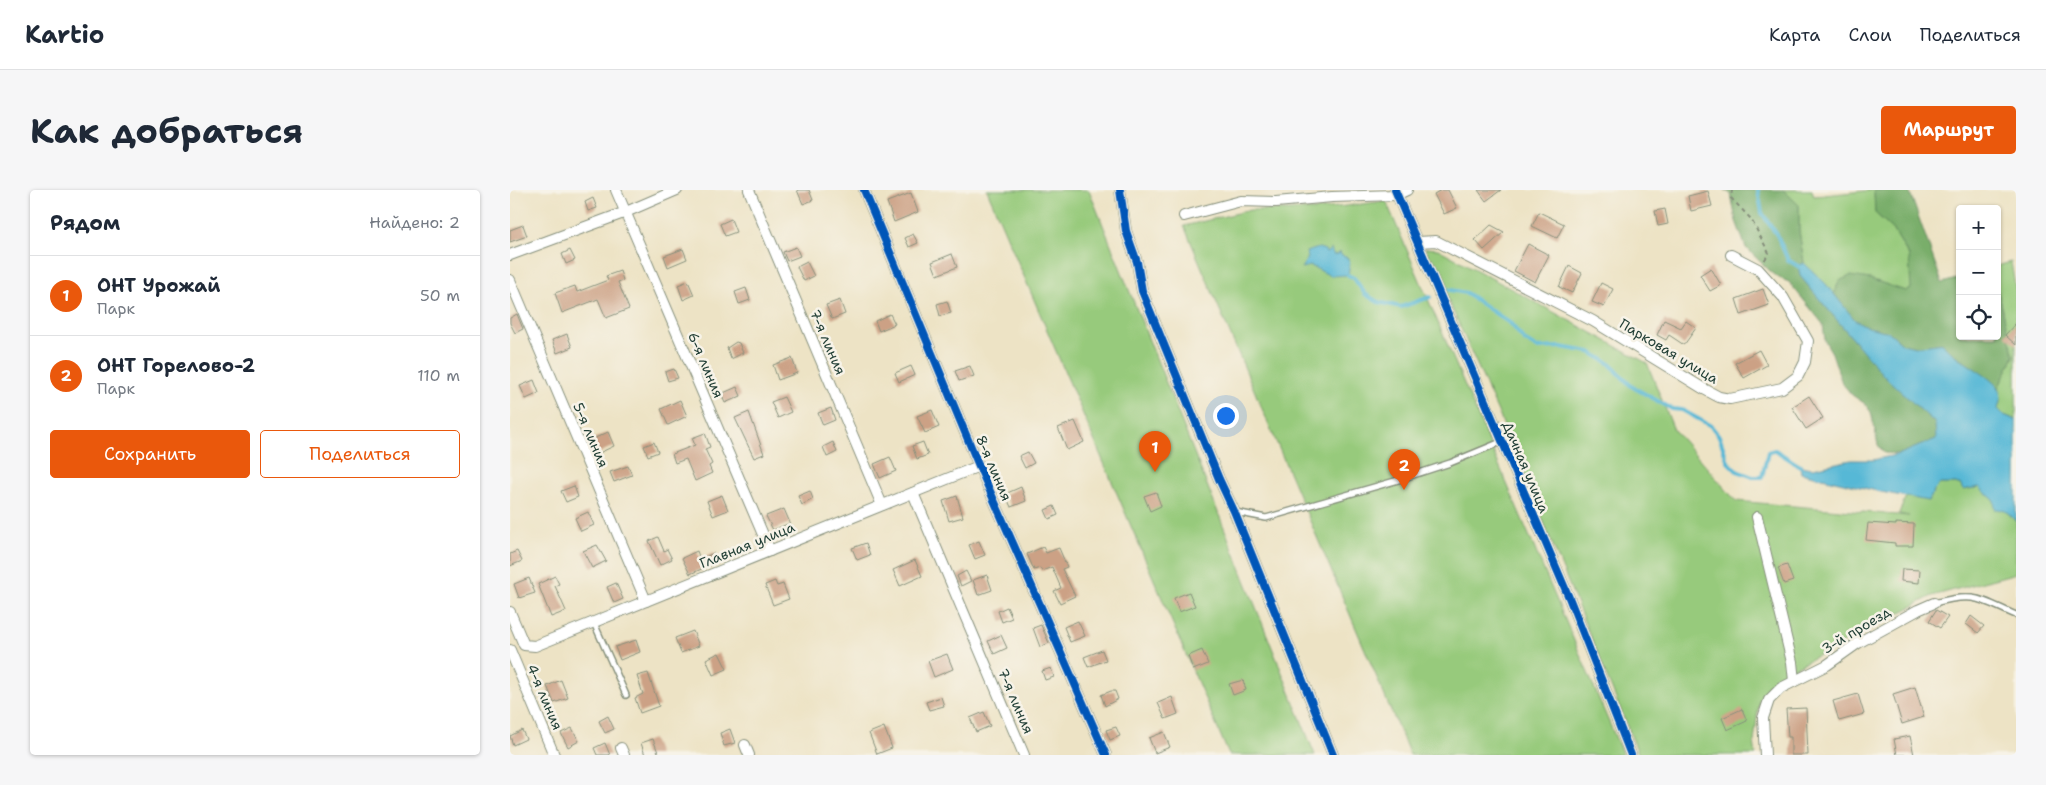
<!DOCTYPE html>
<html lang="ru">
<head>
<meta charset="utf-8">
<style>
	:root { --surface:#fff; --page:#f6f6f7; --text:#1f2937; --muted:#747a83; --line:#e0e1e3; --accent:#ea580c }
	body { margin:0; font-family:"Shantell Sans",sans-serif; background:var(--page); color:var(--text) }
	.controls { position:absolute; right:15px; top:15px; display:grid; overflow:hidden; border-radius:5px; box-shadow:0 1px 4px #0004 }
	.controls button { width:45px; height:45px; display:grid; place-items:center; padding:0; border:0; border-bottom:1px solid var(--line); background:var(--surface); color:var(--text); font:25px sans-serif }
	.you { position:absolute; left:715px; top:225px; width:18px; height:18px; margin:-12px; border:4px solid #fff; border-radius:50%; background:#1a73e8; box-shadow:0 0 0 8px #1a73e833 }
	.badge { display:grid; place-items:center; width:32px; height:32px; border-radius:50%; background:var(--accent); color:#fff; font-size:16px; font-weight:700 }
	.pin { position:absolute; translate:-50% -41px; filter:drop-shadow(0 1px 2px #0008) }
	.pin::after { content:''; position:absolute; top:26px; width:18px; height:15px; background:inherit; clip-path:polygon(0 0,100% 0,50% 100%) }
	.list { margin:0; padding:0; list-style:none }
	h2 { display:flex; justify-content:space-between; align-items:center; height:65px; margin:0; padding:0 20px; font-size:21px }
	h2 small { font-size:16px; font-weight:400; color:var(--muted) }
	.list li { display:grid; grid-template-columns:32px 1fr auto; gap:15px; align-items:center; box-sizing:border-box; height:80px; padding:0 20px; border-top:1px solid var(--line) }
	.list b { display:block; font-size:19px; white-space:nowrap }
	.list p { margin:0; font-size:16px; white-space:nowrap; color:var(--muted) }
	.list em { font-size:16px; font-style:normal; color:var(--muted) }
	.actions { display:flex; gap:10px; padding:15px 20px }
	.actions a { flex:1; padding:11px 0; border:1px solid var(--accent); border-radius:5px; text-align:center; font-size:18px; color:var(--accent) }
	.actions .main { background:var(--accent); color:#fff }
	.icon { flex:none; width:28px; height:28px; fill:none; stroke:currentColor; stroke-width:2; stroke-linecap:round; stroke-linejoin:round }
	.map { position:relative; flex:none; width:1506px; height:565px; overflow:hidden; border-radius:5px }
	header { display:flex; align-items:center; gap:30px; box-sizing:border-box; height:70px; padding:0 25px; background:var(--surface); border-bottom:1px solid var(--line) }
	header strong { font-size:24px }
	nav { display:flex; gap:28px; margin-inline-start:auto; font-size:18px }
	.intro { display:flex; align-items:center; justify-content:space-between; box-sizing:border-box; height:120px; padding:0 30px }
	h1 { margin:0; font-size:35px }
	.button { padding:12px 22px; border-radius:5px; background:var(--accent); color:#fff; font-size:18px; font-weight:700 }
	main { display:flex; gap:30px; padding:0 30px }
	aside { flex:1; background:var(--surface); border-radius:5px; box-shadow:0 1px 4px #0004 }
	.map>svg:first-child { display:block }
</style>
</head>
<body>
<header>
<strong>Kartio</strong>
<nav><a>Карта</a><a>Слои</a><a>Поделиться</a></nav>
</header>
<div class="intro"><h1>Как добраться</h1><a class="button">Маршрут</a></div>
<main>
<aside>
<h2>Рядом<small>Найдено: 2</small></h2>
<ul class="list">
<li><span class="badge">1</span><div><b>ОНТ Урожай</b><p>Парк</p></div><em>50 m</em></li>
<li><span class="badge">2</span><div><b>ОНТ Горелово-2</b><p>Парк</p></div><em>110 m</em></li>
</ul>
<div class="actions"><a class="main">Сохранить</a><a>Поделиться</a></div>
</aside>
<div class="map">
<svg width="1506" height="565" viewBox="0 0 1506 565">
	<rect width="100%" height="100%" fill="#f7f3e8"/>
	<filter id="ink" filterUnits="userSpaceOnUse"><feTurbulence type="fractalNoise" baseFrequency=".02" numOctaves="2"/><feDisplacementMap in="SourceGraphic" scale="10" xChannelSelector="R" yChannelSelector="G"/><feConvolveMatrix kernelMatrix="1 2 1 2 8 2 1 2 1" color-interpolation-filters="sRGB"/></filter>
	<filter id="wash" filterUnits="userSpaceOnUse"><feTurbulence type="fractalNoise" baseFrequency=".0096" numOctaves="4" result="noise"/><feDisplacementMap in="SourceGraphic" scale="20" xChannelSelector="R" yChannelSelector="G"/><feGaussianBlur stdDeviation="1.12" result="paint"/><feColorMatrix in="noise" values="0 0 0 0 0 0 0 0 0 0 0 0 0 0 0 0 0 1.4 0 .05"/><feComposite in="paint" operator="in"/></filter>
	<g filter="url(#wash)">
		<rect width="100%" height="100%" fill="#ede3c5"/>
		<g fill="#97ca7b" stroke="#5b8458">
			<path d="M477,0H579L805,565H719Z"/>
			<path d="M1273,0H1302L1304,6L1364,0L1365,23L1383,39L1399,66L1402,99L1395,101L1360,89L1329,91L1324,105L1294,73L1289,41V16Z"/>
			<path d="M876,11L1113,565H900L674,36L740,20H804Z"/>
			<path d="M915,58L928,59L1137,173L1164,240L1226,311L1399,326L1389,324L1396,306L1418,311L1424,300L1430,294H1450L1453,300L1470,297C1475,301 1504,328 1506,332C1506,341 1506,372 1506,383L1422,406L1263,489L1249,511L1244,552L1246,565H1129L989,224Z"/>
			<path d="M1501,72L1506,102V230L1494,225L1488,219L1491,207L1488,198L1504,166L1496,141L1493,120L1487,99V76Z"/>
		</g>
		<g fill="#79ae6b" stroke="#4c7650">
			<path d="M1214,0H1273L1289,15V41L1294,73L1288,75L1290,86L1374,186L1425,233L1426,249L1390,264L1374,263L1368,255L1361,222L1354,213L1342,205L1332,193L1322,163L1315,151L1313,134L1279,92L1269,88L1260,81L1236,58L1226,31L1221,4Z"/>
			<path d="M1364,0H1399L1432,93L1450,88V146H1487V99C1494,122 1497,144 1504,166L1488,198L1451,169L1437,160L1433,153L1405,157L1393,154L1379,142L1358,137L1345,130L1324,105L1329,91L1340,86L1360,89L1395,101L1401,99L1399,66L1383,39L1365,23Z"/>
		</g>
		<g fill="#57b8d6" stroke="#3b7a85">
			<path d="M809,58L815,60L816,63L821,59L823,64L827,65L830,62L831,65L838,68L840,73L838,85L821,86L801,76L791,78L798,68L796,62Z"/>
			<path d="M1294,73L1315,93L1345,130L1358,137L1379,142L1393,154L1405,157L1433,153C1441,168 1484,186 1489,200C1492,207 1490,212 1488,219L1494,225L1506,230V332C1500,324 1496,319 1485,319L1484,310L1469,297L1453,300L1450,294H1430L1424,300L1418,311L1371,302L1291,283L1290,276L1303,278L1341,270H1363L1390,264L1426,249L1425,233L1374,186L1290,86L1288,75Z"/>
		</g>
		<g fill="none" stroke-linecap="round" stroke-linejoin="round">
			<g stroke="#57b8d6" stroke-width="4">
				<path d="M1248,0L1252,23L1267,45L1278,70L1291,78"/>
				<path d="M838,85L844,88L855,104L868,112L891,117L920,107"/>
				<path d="M935,99L956,103L1001,134L1014,150L1027,158L1051,157L1080,162L1099,173L1121,196L1162,219L1172,220L1201,236L1209,246L1218,272L1227,281L1243,287H1252L1258,262L1265,260L1290,276"/>
			</g>
		</g>
		<g id="blocks">
			<g fill="#cca185">
				<path d="M287,0H299L303,10L293,14Z"/>
				<path d="M931,0H938L947,18L934,24L924,4Z"/>
				<path d="M968,0H991L976,11Z"/>
				<path d="M1198,1L1202,16L1181,21L1178,6Z"/>
				<path d="M401,3L408,22L384,32L377,12Z"/>
				<path d="M83,8L87,18L78,21L75,12Z"/>
				<path d="M1155,19L1158,34L1148,36L1145,21Z"/>
				<path d="M1029,22L1054,34L1047,48L1022,36Z"/>
				<path d="M221,29L226,42L215,46L210,34Z"/>
				<path d="M13,35L17,46L0,52V40Z"/>
				<path d="M981,35L994,42L974,60L965,50Z"/>
				<path d="M403,44L408,53L399,57L395,48Z"/>
				<path d="M1018,54L1039,65L1025,92L1004,81Z"/>
				<path d="M286,57L290,66L277,71L273,62Z"/>
				<path d="M173,59L177,69L158,77L154,66Z"/>
				<path d="M60,60L65,70L56,74L52,64Z"/>
				<path d="M442,64L447,77L427,85L422,72Z"/>
				<path d="M297,72L304,86L294,91L287,77Z"/>
				<path d="M1059,76L1072,83L1062,103L1049,97Z"/>
				<path d="M1201,78L1211,95L1200,101L1190,85Z"/>
				<path d="M110,81L113,90L108,92L119,119L96,128L88,109L52,123L45,103L65,96L67,102L98,90L96,86Z"/>
				<path d="M178,91L184,105L173,110L168,95Z"/>
				<path d="M1091,93L1103,99L1094,117L1082,112Z"/>
				<path d="M236,98L240,110L229,114L225,102Z"/>
				<path d="M1253,99L1259,115L1231,125L1226,109Z"/>
				<path d="M330,110L335,124L322,129L316,115Z"/>
				<path d="M437,111L441,123L430,126L427,114Z"/>
				<path d="M7,124L13,139L5,143L0,133V128Z"/>
				<path d="M380,124L385,134L369,141L365,131Z"/>
				<path d="M1154,130L1171,138L1176,131L1186,138L1174,155L1159,145L1156,150L1147,145Z"/>
				<path d="M1506,133V155L1495,145Z"/>
				<path d="M57,144L62,157L47,163L42,150Z"/>
				<path d="M226,152L229,153L233,163L221,169L217,158Z"/>
				<path d="M1249,160L1257,175L1234,188L1225,173Z"/>
				<path d="M282,168L287,183L268,190L263,175Z"/>
				<path d="M401,176L405,185L389,192L385,183Z"/>
				<path d="M460,176L464,186L449,191L445,181Z"/>
				<path d="M164,179L168,188L158,191L155,182Z"/>
				<path d="M24,190L29,203L16,209L10,196Z"/>
				<path d="M227,197L231,206L215,213L211,204Z"/>
				<path d="M1299,206L1313,228L1296,239L1282,217Z"/>
				<path d="M274,207L281,222L268,228L261,212Z"/>
				<path d="M170,210L177,226L158,235L151,219Z"/>
				<path d="M321,218L325,230L313,235L308,223Z"/>
				<path d="M422,220L429,237L415,243L407,226Z"/>
				<path d="M239,222L254,264L244,268L225,228Z"/>
				<path d="M565,231L574,252L557,260L548,238Z"/>
				<path d="M98,242L104,256L87,264L81,250Z"/>
				<path d="M195,243L200,257L195,259L202,274L199,276L202,283L185,291L176,269L165,273L162,264L185,255L182,248Z"/>
				<path d="M144,252L148,262L138,266L134,256Z"/>
				<path d="M323,252L327,262L317,267L313,257Z"/>
				<path d="M413,252L418,265L407,269L402,256Z"/>
				<path d="M518,262L524,273L515,278L509,266Z"/>
				<path d="M380,267L386,281L370,288L364,274Z"/>
				<path d="M118,276L122,285L104,292L100,282Z"/>
				<path d="M64,296L68,307L56,312L51,301Z"/>
				<path d="M511,297L516,311L501,317L495,304Z"/>
				<path d="M300,301L303,309L292,315L288,306Z"/>
				<path d="M646,302L651,316L640,321L634,306Z"/>
				<path d="M212,305L218,320L203,326L197,311Z"/>
				<path d="M447,306L453,327L439,331L433,311Z"/>
				<path d="M544,316L548,325L539,329L535,320Z"/>
				<path d="M274,319L280,333L263,340L256,326Z"/>
				<path d="M78,322L84,335L71,341L65,328Z"/>
				<path d="M1358,333L1386,335V333L1404,334L1403,356H1385V353L1356,350Z"/>
				<path d="M148,347L154,361L157,359L162,369L150,375L139,351Z"/>
				<path d="M469,351L475,365L465,369L459,355Z"/>
				<path d="M356,353L360,365L347,370L342,358Z"/>
				<path d="M87,355L96,371L82,378L73,361Z"/>
				<path d="M533,357L536,363L549,358L557,377L552,379L565,406L550,413L544,401L551,398L542,377L532,381L530,378L524,380L517,364Z"/>
				<path d="M7,361L12,371L0,376V364Z"/>
				<path d="M187,361L190,369L204,363L208,372L180,384L172,368Z"/>
				<path d="M405,370L412,386L390,396L383,380Z"/>
				<path d="M1277,375L1283,391L1274,394L1268,378Z"/>
				<path d="M1392,379L1410,380L1409,393L1391,391Z"/>
				<path d="M456,381L461,391L451,396L447,386Z"/>
				<path d="M477,385L482,400L468,405L463,390Z"/>
				<path d="M45,386L49,394L45,396L56,421L41,427L28,394Z"/>
				<path d="M19,388L25,403L9,408L4,394Z"/>
				<path d="M265,391L267,396L273,394L279,409L263,415L255,395Z"/>
				<path d="M106,393L113,409L104,413L97,397Z"/>
				<path d="M679,402L685,416L669,422L664,408Z"/>
				<path d="M497,417L502,428L492,432L488,421Z"/>
				<path d="M1426,420L1438,427L1430,438L1419,431Z"/>
				<path d="M1461,426L1474,436L1468,443L1456,434Z"/>
				<path d="M568,431L575,446L560,452L554,437Z"/>
				<path d="M531,435L539,453L530,457L523,438Z"/>
				<path d="M183,441L189,456L171,463L165,448Z"/>
				<path d="M491,445L497,458L484,464L478,451Z"/>
				<path d="M126,450L130,462L110,470L105,457Z"/>
				<path d="M592,460L596,470L578,477L574,467Z"/>
				<path d="M692,460L698,474L683,480L678,466Z"/>
				<path d="M209,463L217,479L203,485L196,469Z"/>
				<path d="M437,464L443,479L424,487L418,471Z"/>
				<path d="M541,478L544,487L535,490L532,481Z"/>
				<path d="M138,483L149,516L130,523L125,508L133,504L127,486Z"/>
				<path d="M51,490L58,508L44,513L37,496Z"/>
				<path d="M733,490L736,500L723,505L719,494Z"/>
				<path d="M1405,497L1414,527L1392,534L1383,504Z"/>
				<path d="M601,501H605L608,509L595,516L591,505Z"/>
				<path d="M1348,504L1354,524L1329,531L1323,511Z"/>
				<path d="M431,507L434,516L419,520L416,512Z"/>
				<path d="M662,507L668,524L655,529L648,513Z"/>
				<path d="M1296,518L1298,565H1281V547H1278L1276,519Z"/>
				<path d="M1232,519L1237,531L1217,540L1212,528Z"/>
				<path d="M474,522L480,536L466,542L460,528Z"/>
				<path d="M98,526L104,539L95,543L89,531Z"/>
				<path d="M374,537L382,558L367,564L359,543Z"/>
				<path d="M606,537L610,546L600,550L596,540Z"/>
				<path d="M62,538L69,551L58,557L51,543Z"/>
				<path d="M220,539L225,553L214,556L210,543Z"/>
				<path d="M12,540L16,549L3,555L0,546Z"/>
				<path d="M654,542L660,557L645,563L639,548Z"/>
				<path d="M1400,546L1404,565H1387L1384,549Z"/>
				<path d="M143,549L149,565H135L131,553Z"/>
				<path d="M95,553L100,565H87L84,558Z"/>
			</g>
		</g>
	</g>
	<g filter="url(#ink)">
		<use href="#blocks" fill-opacity="0" stroke="#86907c" stroke-width="1"/>
		<g fill="none" stroke-linecap="round" stroke-linejoin="round">
			<defs>
				<g id="service">
					<path d="M725,322L756,328L885,291L940,273L991,252"/>
					<path d="M1424,413C1465,402 1469,409 1506,425"/>
					<path d="M84,433L116,505"/>
				</g>
				<g id="minor">
					<path d="M106,0L260,361"/>
					<path d="M239,0L372,315"/>
					<path d="M354,0L469,276L596,565"/>
					<path d="M610,0L616,41L627,72L632,101L709,289L724,321L823,565"/>
					<path d="M885,0L1060,410L1121,565"/>
					<path d="M674,26L731,11L766,12L822,7L886,5L897,0"/>
					<path d="M908,52L926,51L1083,131L1194,199L1209,207L1220,209L1272,198L1288,186L1295,172L1298,151L1273,107L1248,79L1221,65"/>
					<path d="M0,65L116,22L167,0"/>
					<path d="M0,90L136,411"/>
					<path d="M403,303L514,565"/>
					<path d="M1247,327L1282,472L1284,491"/>
					<path d="M0,422L14,455L25,456L469,276"/>
					<path d="M0,460L44,565"/>
					<path d="M235,555L239,565"/>
					<path d="M111,558L114,565"/>
					<path d="M1255,565L1253,528L1259,510L1271,498L1317,475L1348,453L1408,420L1424,413"/>
				</g>
			</defs>
			<use href="#service" stroke="#86907c" stroke-width="8"/>
			<use href="#minor" stroke="#86907c" stroke-width="12"/>
			<path stroke="#86907c" stroke-width="2" stroke-dasharray="4 4" stroke-linecap="butt" d="M1222,0L1221,8L1241,29L1259,63L1254,71"/>
			<use href="#service" stroke="#fff" stroke-width="5"/>
			<use href="#minor" stroke="#fff" stroke-width="10"/>
			<defs>
				<g id="cycleway">
					<path d="M354,0L469,276L596,565"/>
					<path d="M610,0L616,41L627,72L632,101L709,289L724,321L823,565"/>
					<path d="M885,0L1060,410L1121,565"/>
				</g>
			</defs>
			<use href="#cycleway" stroke="#f7f3e8" stroke-width="11"/>
			<use href="#cycleway" stroke="#0057b8" stroke-width="8"/>
		</g>
	</g>
	<g text-anchor="middle" dominant-baseline="central" stroke-width="5" stroke-linejoin="round" paint-order="stroke">
		<g font-size="14" fill="#1f3d34" stroke="#f7f3e8">
			<text transform="translate(318 152) rotate(67)">7-я линия</text>
			<text transform="translate(1159 161) rotate(31)">Парковая улица</text>
			<text transform="translate(196 175) rotate(67)">6-я линия</text>
			<text transform="translate(81 245) rotate(67)">5-я линия</text>
			<text transform="translate(1016 277) rotate(67)">Дачная улица</text>
			<text transform="translate(484 278) rotate(67)">8-я линия</text>
			<text transform="translate(237 355) rotate(-22)">Главная улица</text>
			<text transform="translate(1346 440) rotate(-31)">3-й проезд</text>
			<text transform="translate(35 507) rotate(67)">4-я линия</text>
			<text transform="translate(506 511) rotate(67)">7-я линия</text>
		</g>
	</g>
</svg>
<div class="controls">
<button>+</button>
<button>−</button>
<button><svg class="icon" aria-label="locate" viewBox="0 0 24 24"><circle cx="12" cy="12" r="6"/><path d="M12 2v4M12 18v4M2 12h4M18 12h4"/></svg></button>
</div>
<div class="you"></div>
<div class="pin badge" style="left:645px;top:282px">1</div>
<div class="pin badge" style="left:894px;top:300px">2</div>
</div>
</main>
</body>
</html>
